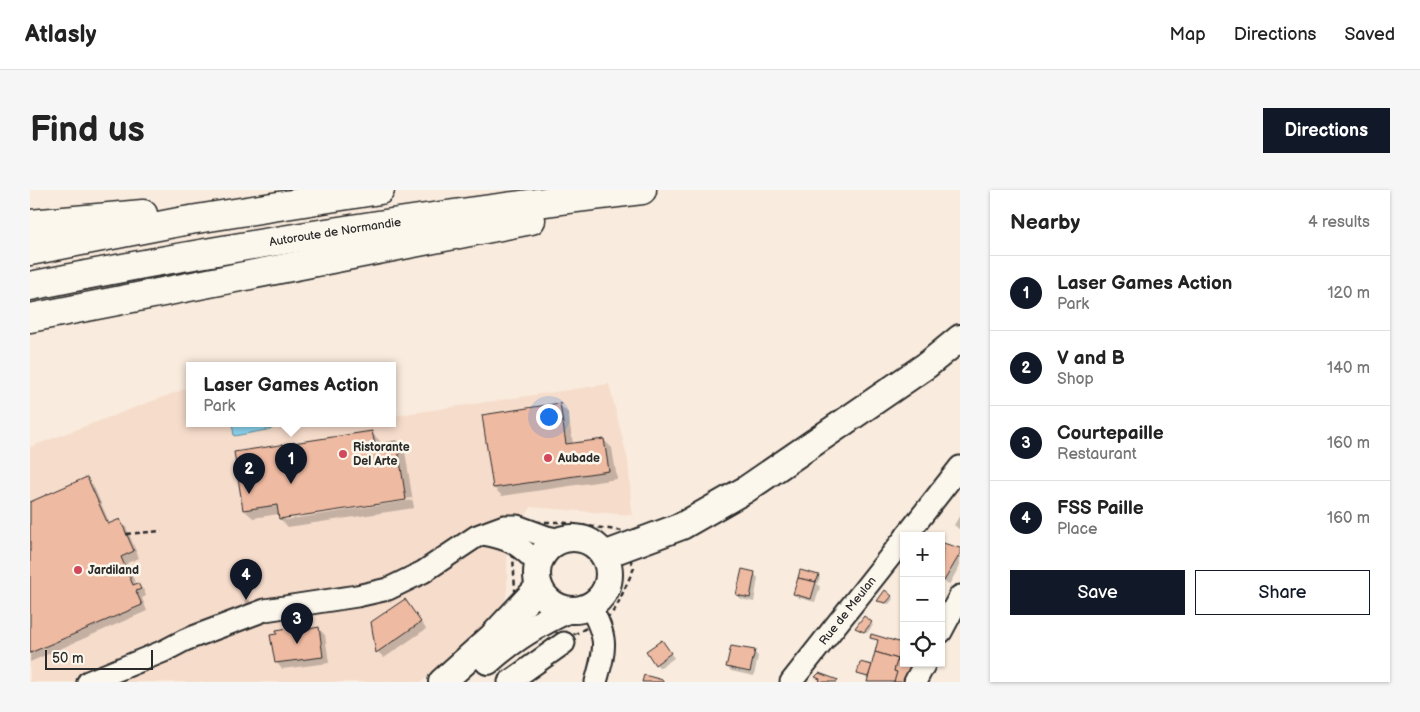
<!DOCTYPE html>
<html lang="en">
<head>
<meta charset="utf-8">
<style>
	:root { --surface:#fff; --page:#f6f6f6; --text:#222; --muted:#767676; --line:#e0e0e0; --accent:#111827 }
	body { margin:0; font-family:"Balsamiq Sans",sans-serif; background:var(--page); color:var(--text) }
	.controls { position:absolute; right:15px; bottom:15px; display:grid; overflow:hidden; border-radius:0px; box-shadow:0 1px 4px #0004 }
	.controls button { width:45px; height:45px; display:grid; place-items:center; padding:0; border:0; border-bottom:1px solid var(--line); background:var(--surface); color:var(--text); font:25px sans-serif }
	.scale { position:absolute; left:15px; bottom:12px; width:108px; box-sizing:border-box; padding-left:5px; border:2px solid #2b2b2b; border-top:0; font-size:14px; line-height:18px; white-space:nowrap; color:#2b2b2b; -webkit-text-stroke:4px #fbf7ec; paint-order:stroke }
	.you { position:absolute; left:518px; top:226px; width:18px; height:18px; margin:-12px; border:4px solid #fff; border-radius:50%; background:#1a73e8; box-shadow:0 0 0 8px #1a73e833 }
	.badge { display:grid; place-items:center; width:32px; height:32px; border-radius:50%; background:var(--accent); color:#fff; font-size:16px; font-weight:700 }
	.pin { position:absolute; translate:-50% -41px; filter:drop-shadow(0 1px 2px #0008) }
	.pin::after { content:''; position:absolute; top:26px; width:18px; height:15px; background:inherit; clip-path:polygon(0 0,100% 0,50% 100%) }
	.popup { position:absolute; left:156px; top:172px; width:210px; height:65px; box-sizing:border-box; display:grid; place-content:center; border-radius:0px; background:var(--surface); filter:drop-shadow(0 1px 4px #0005); font-size:16px; white-space:nowrap; color:var(--muted) }
	.popup b { font-size:19px; color:var(--text) }
	.popup::after { content:''; position:absolute; left:50%; top:100%; margin-left:-10px; border:10px solid transparent; border-top-color:var(--surface) }
	.list { margin:0; padding:0; list-style:none }
	h2 { display:flex; justify-content:space-between; align-items:center; height:65px; margin:0; padding:0 20px; font-size:21px }
	h2 small { font-size:16px; font-weight:400; color:var(--muted) }
	.list li { display:grid; grid-template-columns:32px 1fr auto; gap:15px; align-items:center; box-sizing:border-box; height:75px; padding:0 20px; border-top:1px solid var(--line) }
	.list b { display:block; font-size:19px; white-space:nowrap }
	.list p { margin:0; font-size:16px; white-space:nowrap; color:var(--muted) }
	.list em { font-size:16px; font-style:normal; color:var(--muted) }
	.actions { display:flex; gap:10px; padding:15px 20px }
	.actions a { flex:1; padding:11px 0; border:1px solid var(--accent); border-radius:0px; text-align:center; font-size:18px; color:var(--accent) }
	.actions .main { background:var(--accent); color:#fff }
	.icon { flex:none; width:28px; height:28px; fill:none; stroke:currentColor; stroke-width:2; stroke-linecap:round; stroke-linejoin:round }
	.map { position:relative; flex:none; width:930px; height:492px; overflow:hidden; border-radius:0px }
	header { display:flex; align-items:center; gap:30px; box-sizing:border-box; height:70px; padding:0 25px; background:var(--surface); border-bottom:1px solid var(--line) }
	header strong { font-size:24px }
	nav { display:flex; gap:28px; margin-inline-start:auto; font-size:18px }
	.intro { display:flex; align-items:center; justify-content:space-between; box-sizing:border-box; height:120px; padding:0 30px }
	h1 { margin:0; font-size:35px }
	.button { padding:12px 22px; border-radius:0px; background:var(--accent); color:#fff; font-size:18px; font-weight:700 }
	main { display:flex; gap:30px; padding:0 30px }
	aside { flex:1; background:var(--surface); border-radius:0px; box-shadow:0 1px 4px #0004 }
	.map>svg:first-child { display:block }
</style>
</head>
<body>
<header>
<strong>Atlasly</strong>
<nav><a>Map</a><a>Directions</a><a>Saved</a></nav>
</header>
<div class="intro"><h1>Find us</h1><a class="button">Directions</a></div>
<main>
<div class="map">
<svg width="930" height="492" viewBox="0 0 930 492">
	<rect width="100%" height="100%" fill="#f9ebdd"/>
	<filter id="ink" filterUnits="userSpaceOnUse"><feTurbulence type="fractalNoise" baseFrequency=".02" numOctaves="2"/><feDisplacementMap in="SourceGraphic" scale="10" xChannelSelector="R" yChannelSelector="G"/><feConvolveMatrix kernelMatrix="1 2 1 2 8 2 1 2 1" color-interpolation-filters="sRGB"/></filter>
	<g filter="url(#ink)">
		<path fill="#f6dccb" d="M579,194L598,271L602,325L501,317L477,357V399L474,416L407,480L391,492H0V257L160,197V233H289L290,236L314,233H362V226Z"/>
		<path fill="#8cd4ee" stroke="#6590a0" d="M202,233H241L242,239L204,246Z"/>
		<g fill="#0003" fill-rule="evenodd">
			<path d="M530,215L538,223L543,254L574,250L582,258L587,289L472,306L464,298Z"/>
			<path d="M342,243L350,251L351,255L367,253L375,261L384,318L258,337L250,329L249,324L223,328L214,320ZM382,308L383,310L255,330V327Z"/>
			<path d="M57,289L63,295L80,334L89,331L96,337L109,368L97,373L106,395L114,400L116,406L112,408L117,421L0,472V313Z"/>
			<path d="M930,325V340L924,335Z"/>
			<path d="M914,355L930,359V375L919,395L911,390V359Z"/>
			<path d="M724,383L728,388L724,412L711,409L707,405Z"/>
			<path d="M788,386L790,388L787,394L790,397L785,412L769,408L765,404Z"/>
			<path d="M855,402L863,409L859,414L848,411Z"/>
			<path d="M219,409L221,413L216,414L214,410Z"/>
			<path d="M375,411L396,439L354,468L348,462L343,433Z"/>
			<path d="M835,428L843,435L837,443L826,438Z"/>
			<path d="M268,437L272,441L289,439L295,445L299,473L252,479L246,472Z"/>
			<path d="M842,447L871,454L874,456L872,473L879,475L877,473H883L887,492H838L839,488L830,485L828,484L842,477L849,452Z"/>
			<path d="M632,452L644,468L630,478L626,474Z"/>
			<path d="M724,462L728,466L724,486L701,481L697,477Z"/>
		</g>
		<g fill="#efbaa2" stroke="#2b2b2b">
			<path d="M530,213L536,254L574,249L579,281L463,298L452,225Z"/>
			<path d="M342,241L345,255L367,251L376,310L249,329L247,315L213,320L204,262Z"/>
			<path d="M57,287L78,334L90,329L104,361L91,367L103,395L108,393L111,399L106,401L112,415L0,463V312Z"/>
			<path d="M913,353L930,358V364L914,391L911,389Z"/>
			<path d="M712,379L725,382L720,408L706,405Z"/>
			<path d="M770,380L789,385L786,392L768,388Z"/>
			<path d="M768,388L786,392L781,409L763,404Z"/>
			<path d="M855,400L862,406L856,413L847,411Z"/>
			<path d="M375,409L391,432L346,463L341,432Z"/>
			<path d="M834,426L842,432L834,442L825,438Z"/>
			<path d="M269,436V441L289,437L293,467L245,473L240,445L247,444L246,440Z"/>
			<path d="M841,444L872,453L868,469L845,462L848,450L840,448Z"/>
			<path d="M632,450L641,463L625,475L616,461Z"/>
			<path d="M701,456L725,460L720,482L696,477Z"/>
			<path d="M845,462L868,469L864,481L867,482L865,492H837Z"/>
			<path d="M867,471L889,477L881,492H864L867,482L864,481Z"/>
			<path d="M830,472L842,475L838,487L827,484Z"/>
			<path d="M789,483L808,490L807,492H789L790,489L785,487Z"/>
			<path d="M614,485L633,490V492H612Z"/>
		</g>
		<g fill="none" stroke-linecap="round" stroke-linejoin="round">
			<defs>
				<g id="minor">
					<path d="M453,344C480,349 489,354 508,374"/>
					<path d="M876,346L930,277"/>
					<path d="M560,416C578,450 576,456 566,492"/>
					<path d="M911,442L930,406"/>
					<path d="M58,492L134,461L155,450L235,420L327,406L358,399L393,382L447,346L474,336H487L517,347L532,350"/>
					<path d="M479,492L534,453"/>
					<path id="s1" d="M761,492L874,349"/>
					<path d="M885,492L895,473"/>
				</g>
				<g id="major">
					<circle cx="543" cy="384" r="36"/>
					<path d="M574,365L652,336L715,300L897,175L930,148"/>
					<path d="M458,471C482,449 507,434 537,420"/>
					<path d="M412,492L462,447L509,397"/>
				</g>
				<g id="highway">
					<path d="M0,34L113,24"/>
					<path d="M0,61L154,31L350,0"/>
					<path id="s2" d="M0,96C203,55 407,24 612,0"/>
					<path d="M0,128L501,30"/>
				</g>
			</defs>
			<use href="#minor" stroke="#2b2b2b" stroke-width="25"/>
			<use href="#major" stroke="#2b2b2b" stroke-width="30"/>
			<use href="#highway" stroke="#2b2b2b" stroke-width="31"/>
			<g stroke="#2b2b2b" stroke-width="2.5" stroke-dasharray="5 4" stroke-linecap="butt">
				<path d="M506,332H530L593,341L595,357L604,378L586,418L579,426L545,444L520,443L489,410L485,400L483,366Z"/>
				<path d="M96,344L132,341"/>
			</g>
			<use href="#minor" stroke="#fbf7ec" stroke-width="21"/>
			<use href="#major" stroke="#fbf7ec" stroke-width="26"/>
			<use href="#highway" stroke="#fbf7ec" stroke-width="28"/>
		</g>
	</g>
	<g fill="#d1495b" stroke="#fbf7ec" stroke-width="2">
		<circle cx="313" cy="264" r="5"/>
		<circle cx="518" cy="268" r="5"/>
		<circle cx="48" cy="380" r="5"/>
	</g>
	<g text-anchor="middle" dominant-baseline="central" stroke-width="5" stroke-linejoin="round" paint-order="stroke">
		<g font-size="12" fill="#2b2b2b" stroke="#fbf7ec">
			<text stroke="none"><textPath href="#s2" startOffset="310">Autoroute de Normandie</textPath></text>
			<text stroke="none"><textPath href="#s1" startOffset="91">Rue de Meulan</textPath></text>
		</g>
		<g font-size="12" font-weight="bold" fill="#2b2b2b" stroke="#fbf7ec" text-anchor="start">
			<text x="323" y="257">Ristorante<tspan x="323" dy="14">Del Arte</tspan></text>
			<text x="528" y="268">Aubade</text>
			<text x="58" y="380">Jardiland</text>
		</g>
	</g>
</svg>
<div class="controls">
<button>+</button>
<button>−</button>
<button><svg class="icon" aria-label="locate" viewBox="0 0 24 24"><circle cx="12" cy="12" r="6"/><path d="M12 2v4M12 18v4M2 12h4M18 12h4"/></svg></button>
</div>
<div class="scale">50 m</div>
<div class="you"></div>
<div class="pin badge" style="left:261px;top:294px">1</div>
<div class="popup"><b>Laser Games Action</b>Park</div>
<div class="pin badge" style="left:219px;top:304px">2</div>
<div class="pin badge" style="left:267px;top:454px">3</div>
<div class="pin badge" style="left:216px;top:410px">4</div>
</div>
<aside>
<h2>Nearby<small>4 results</small></h2>
<ul class="list">
<li><span class="badge">1</span><div><b>Laser Games Action</b><p>Park</p></div><em>120 m</em></li>
<li><span class="badge">2</span><div><b>V and B</b><p>Shop</p></div><em>140 m</em></li>
<li><span class="badge">3</span><div><b>Courtepaille</b><p>Restaurant</p></div><em>160 m</em></li>
<li><span class="badge">4</span><div><b>FSS Paille</b><p>Place</p></div><em>160 m</em></li>
</ul>
<div class="actions"><a class="main">Save</a><a>Share</a></div>
</aside>
</main>
</body>
</html>
